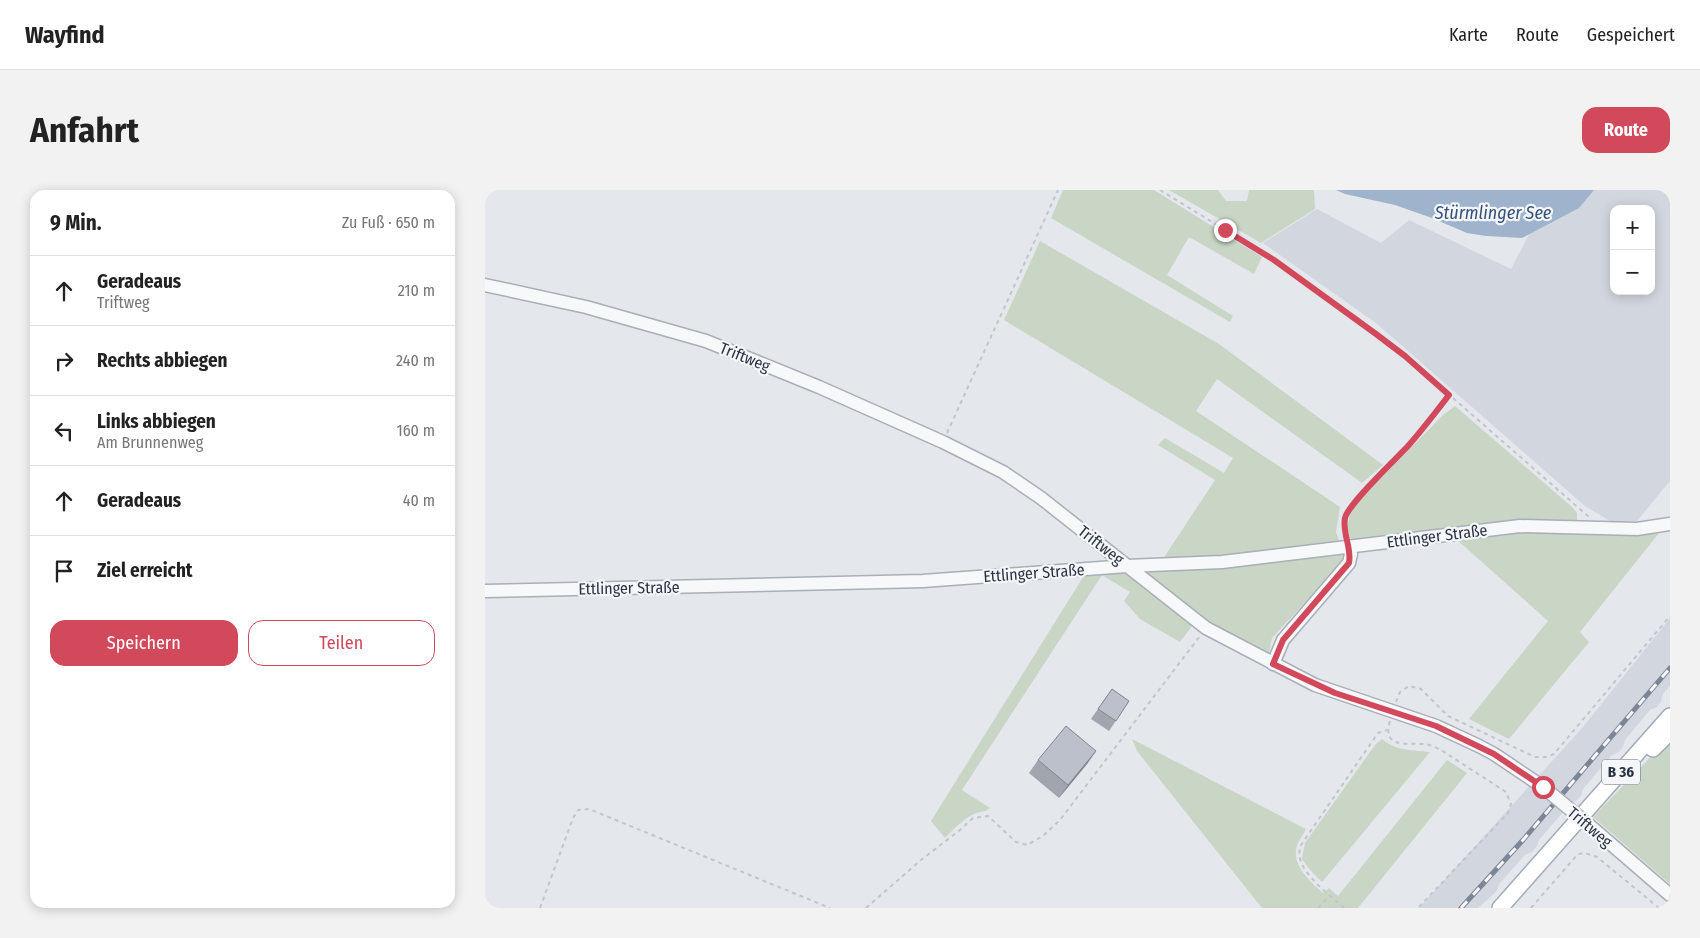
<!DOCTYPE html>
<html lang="de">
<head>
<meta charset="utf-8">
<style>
	:root { --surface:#fff; --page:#f2f2f2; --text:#222; --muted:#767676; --line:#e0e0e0; --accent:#d1495b }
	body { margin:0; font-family:"Fira Sans Condensed",sans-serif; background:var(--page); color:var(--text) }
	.controls { position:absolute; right:15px; top:15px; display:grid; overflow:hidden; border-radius:10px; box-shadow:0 2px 12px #0003 }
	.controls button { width:45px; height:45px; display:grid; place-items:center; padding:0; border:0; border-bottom:1px solid var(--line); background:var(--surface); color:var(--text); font:25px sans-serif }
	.stop { position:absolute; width:15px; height:15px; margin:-11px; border:4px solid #d1495b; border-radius:50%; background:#fff }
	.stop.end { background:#d1495b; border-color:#fff; box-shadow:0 1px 5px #0008 }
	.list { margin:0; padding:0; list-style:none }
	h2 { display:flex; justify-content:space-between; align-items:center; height:65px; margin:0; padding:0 20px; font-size:21px }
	h2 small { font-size:16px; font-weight:400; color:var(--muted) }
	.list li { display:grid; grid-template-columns:32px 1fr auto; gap:15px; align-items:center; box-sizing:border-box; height:70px; padding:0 20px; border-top:1px solid var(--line) }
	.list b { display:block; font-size:19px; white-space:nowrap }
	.list p { margin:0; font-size:16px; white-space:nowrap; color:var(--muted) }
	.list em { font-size:16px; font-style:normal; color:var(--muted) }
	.actions { display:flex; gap:10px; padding:15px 20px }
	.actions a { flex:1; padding:11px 0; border:1px solid var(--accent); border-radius:15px; text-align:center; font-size:18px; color:var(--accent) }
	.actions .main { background:var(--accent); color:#fff }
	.icon { flex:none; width:28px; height:28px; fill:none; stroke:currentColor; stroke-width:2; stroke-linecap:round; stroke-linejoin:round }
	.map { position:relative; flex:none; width:1185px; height:718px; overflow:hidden; border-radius:15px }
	header { display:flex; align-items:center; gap:30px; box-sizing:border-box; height:70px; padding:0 25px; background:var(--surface); border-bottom:1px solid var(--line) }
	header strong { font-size:24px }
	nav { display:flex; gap:28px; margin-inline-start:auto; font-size:18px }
	.intro { display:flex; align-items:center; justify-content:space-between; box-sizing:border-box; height:120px; padding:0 30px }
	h1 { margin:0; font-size:35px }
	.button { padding:12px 22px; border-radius:15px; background:var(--accent); color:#fff; font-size:18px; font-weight:700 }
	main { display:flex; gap:30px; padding:0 30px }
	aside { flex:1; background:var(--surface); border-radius:15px; box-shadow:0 2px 12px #0003 }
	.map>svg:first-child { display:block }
</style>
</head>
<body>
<header>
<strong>Wayfind</strong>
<nav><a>Karte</a><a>Route</a><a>Gespeichert</a></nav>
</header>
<div class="intro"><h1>Anfahrt</h1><a class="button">Route</a></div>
<main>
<aside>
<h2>9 Min.<small>Zu Fuß · 650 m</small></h2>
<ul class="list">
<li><svg class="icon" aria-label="ahead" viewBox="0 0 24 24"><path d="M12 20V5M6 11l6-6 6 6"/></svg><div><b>Geradeaus</b><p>Triftweg</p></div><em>210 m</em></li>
<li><svg class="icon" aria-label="right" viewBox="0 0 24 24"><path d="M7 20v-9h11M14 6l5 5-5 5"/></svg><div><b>Rechts abbiegen</b></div><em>240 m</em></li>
<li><svg class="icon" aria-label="left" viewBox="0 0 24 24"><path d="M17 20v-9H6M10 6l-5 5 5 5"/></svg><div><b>Links abbiegen</b><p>Am Brunnenweg</p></div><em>160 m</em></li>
<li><svg class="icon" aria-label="ahead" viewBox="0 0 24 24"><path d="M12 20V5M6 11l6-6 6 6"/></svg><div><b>Geradeaus</b></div><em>40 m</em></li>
<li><svg class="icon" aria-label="arrive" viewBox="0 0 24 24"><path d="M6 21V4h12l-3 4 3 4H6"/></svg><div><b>Ziel erreicht</b></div></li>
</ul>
<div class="actions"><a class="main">Speichern</a><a>Teilen</a></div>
</aside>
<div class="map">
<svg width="1185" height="718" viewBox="0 0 1185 718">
	<rect width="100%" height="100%" fill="#e4e7ec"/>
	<g fill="#d2d6de" fill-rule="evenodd">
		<path d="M1071,0H1185V291L1152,331H1125L1100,316L891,133L778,53L832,19L896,53L924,30L1026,79L1049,35ZM1129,19H1166V101H1129Z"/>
		<path d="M1185,428V496L1178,504L1176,512L1172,517L1165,520L1140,550L1138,557L1134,562L1127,565L1098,599L1096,606L1091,611L1085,614L1054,650L1052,656L1047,662L1040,665L1014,694L1012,701L993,718H934L1098,537Z"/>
	</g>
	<g fill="#c9d6c5">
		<path d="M578,0H669L777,67L769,84L704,47L682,85L748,126L745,132L566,28Z"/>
		<path d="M684,0H733L741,11H762L764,0H828L829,1L830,19L776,53Z"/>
		<path d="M555,51L734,154L898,275L877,293L732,189L711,221L855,317L851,342L859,363L855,375L787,448L784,463H777L733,440L665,389L664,383L672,378L730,290L673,255L680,248L739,283L748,268L519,130Z"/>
		<path d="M970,216L1087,317L1092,323V333L1036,332L970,338L871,350L865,348L862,338L866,319L958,225Z"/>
		<path d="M1178,338L1095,442L1104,452L1024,549L984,529L1063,431L970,348L1031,340Z"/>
		<path d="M637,381L707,436L695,452L655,429L639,411L645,402L617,385L477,600L505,618C499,623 495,621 489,624C478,629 469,639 460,648L446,631L600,384Z"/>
		<path d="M1185,547V694L1108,627Z"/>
		<path d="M647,549L821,639C819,644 815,648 813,653C804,674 825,691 838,703L844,698L853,706L962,570L982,583L873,718H777L652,561Z"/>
		<path d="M897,549C911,561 927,560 945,562L837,692L826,681L817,669L820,653L890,555Z"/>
	</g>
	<path fill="#9fb4cc" d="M851,0H1109L1094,18L1037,48L1001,46L982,43L947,28L910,15L860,4Z"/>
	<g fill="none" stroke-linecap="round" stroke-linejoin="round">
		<defs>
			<g id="minor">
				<path d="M0,95L101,117L221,151L334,197L458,252L518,282L556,308L721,438L830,495L951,536L994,556L1009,564L1058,597"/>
				<path d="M0,401L438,391L642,376L737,372L1035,336L1152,339L1185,334"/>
				<path d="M788,474L798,450L864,373L866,364L863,356"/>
				<path d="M1104,635L1185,705"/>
			</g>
			<g id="major">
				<path d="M1168,559L1185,542"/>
				<path d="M1015,718L1185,526"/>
			</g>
		</defs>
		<use href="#minor" stroke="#a9aeb7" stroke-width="15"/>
		<use href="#major" stroke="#a3abb8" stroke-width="18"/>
		<g stroke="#c2c5cb" stroke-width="2" stroke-dasharray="4 4" stroke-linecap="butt">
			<path d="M675,0L789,70L920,166L1104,327"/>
			<path d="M462,243L573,0"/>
			<path d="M861,346L859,336L863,320L923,256L964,205"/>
			<path d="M911,512L915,502L924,496L936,499L963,526L1050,567H1061L1069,564L1185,426"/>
			<path d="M905,531C897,558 920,553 937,554C944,554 950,557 956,560L1021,602L1026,614L1023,623L933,718"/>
			<path d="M55,718L88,628L93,620L104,619L345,718"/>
			<path d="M381,718L436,670L475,640L488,628L503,626L531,652L542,655L558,646L575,630L715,446"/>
			<path d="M833,718L845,705"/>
			<path d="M859,718C844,704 806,678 816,655L893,543L902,540"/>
			<path d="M1046,718L1093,664L1100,663L1112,667L1174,718"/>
		</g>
		<use href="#minor" stroke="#f7f8fa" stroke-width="12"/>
		<use href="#major" stroke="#fff" stroke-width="15"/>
		<defs>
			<path id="rail" d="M976,718L1038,650L1185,478"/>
		</defs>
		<use href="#rail" stroke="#7d8696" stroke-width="5"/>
		<use href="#rail" stroke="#f4f6f9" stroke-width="3" stroke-dasharray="9" stroke-linecap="butt"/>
		<defs>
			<path id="minor-bridge" d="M1058,597L1104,635"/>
		</defs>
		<use href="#minor-bridge" stroke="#a9aeb7" stroke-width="15" stroke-linecap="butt"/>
		<use href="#minor-bridge" stroke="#f7f8fa" stroke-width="12"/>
	</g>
	<g fill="#a1a5ae">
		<path d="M627,499L644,511L624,541L606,529Z"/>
		<path d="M611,561L602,574L574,608L544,583L553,570Z"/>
	</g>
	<path fill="#83868d" d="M611,561L602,574L574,608L583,595Z"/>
	<g fill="#bbc0ca" stroke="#83868d">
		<path d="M627,499L644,511L631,531L613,519Z"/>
		<path d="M581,536L611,561L583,595L553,570Z"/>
	</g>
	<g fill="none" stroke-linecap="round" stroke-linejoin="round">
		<path stroke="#d1495b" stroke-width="6" d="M740,40L789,70L891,144L920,166L964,205C951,222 938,239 923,256C911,269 863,314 860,328C857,343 867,358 864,373L798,450L788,474L850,503L951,536L1009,564L1058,597"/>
	</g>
	<g text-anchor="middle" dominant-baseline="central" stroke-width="4.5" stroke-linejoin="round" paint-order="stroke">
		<rect fill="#f4f6f9" stroke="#676e7b" stroke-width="1" x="1117" y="569.5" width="38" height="25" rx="4"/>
		<g font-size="15" font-weight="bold" fill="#2b3445">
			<text x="1136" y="582">B 36</text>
		</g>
		<g font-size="16" fill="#2b3445" stroke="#f4f6f9">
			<text transform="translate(260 167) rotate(22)">Triftweg</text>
			<text transform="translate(952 346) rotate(-7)">Ettlinger Straße</text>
			<text transform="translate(616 355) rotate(38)">Triftweg</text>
			<text transform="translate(549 383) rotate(-4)">Ettlinger Straße</text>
			<text transform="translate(144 398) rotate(-1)">Ettlinger Straße</text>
			<text transform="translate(1105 637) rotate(40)">Triftweg</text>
		</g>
		<g font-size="18" font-style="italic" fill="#34527a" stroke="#f4f6f9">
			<text x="1008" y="23">Stürmlinger See</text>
		</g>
	</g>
</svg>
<div class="controls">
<button>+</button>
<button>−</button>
</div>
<div class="stop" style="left:1058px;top:597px"></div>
<div class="stop end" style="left:740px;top:40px"></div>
</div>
</main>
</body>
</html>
